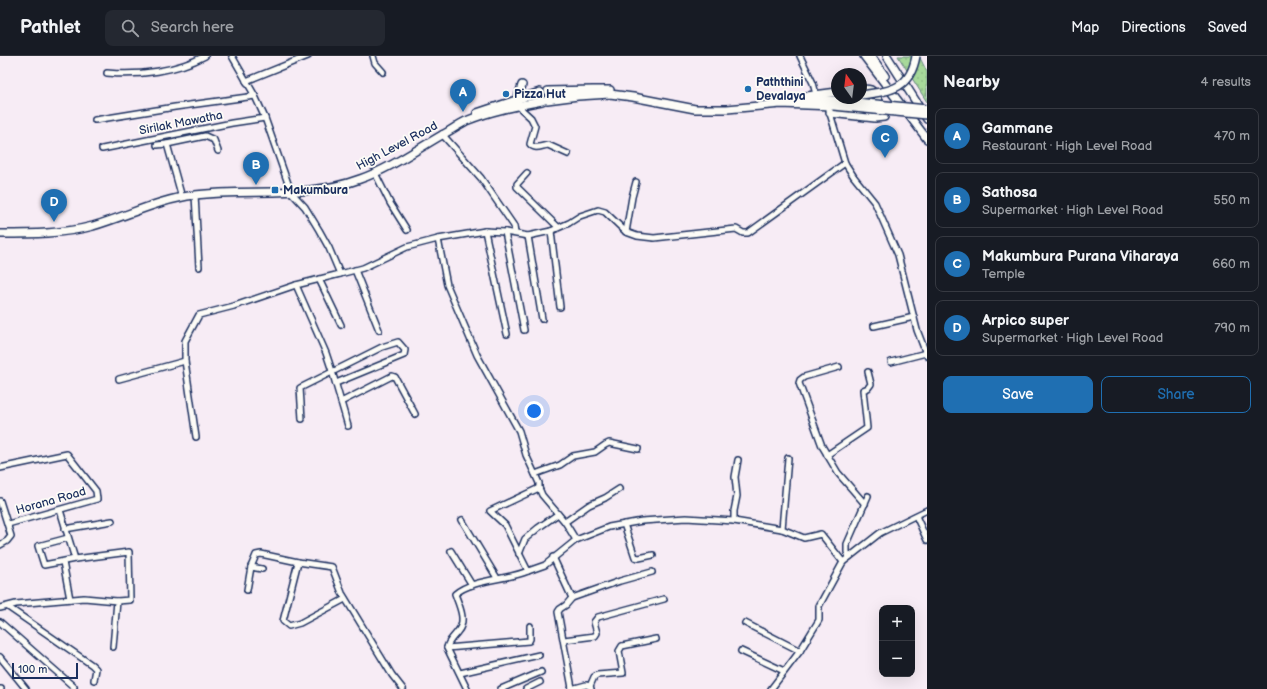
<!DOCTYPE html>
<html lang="en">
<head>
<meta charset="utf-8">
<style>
	:root { --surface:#171b24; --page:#242831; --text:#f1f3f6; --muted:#9ea1a6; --line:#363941; --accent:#1f6fb2 }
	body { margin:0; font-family:"Balsamiq Sans",sans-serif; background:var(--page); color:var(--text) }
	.controls { position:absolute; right:12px; bottom:12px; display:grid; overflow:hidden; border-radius:8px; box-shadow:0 4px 16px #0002 }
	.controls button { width:36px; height:36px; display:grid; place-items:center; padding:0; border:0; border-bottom:1px solid var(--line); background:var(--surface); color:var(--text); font:20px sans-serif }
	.compass { position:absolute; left:831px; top:12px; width:36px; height:36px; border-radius:50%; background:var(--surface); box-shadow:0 4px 16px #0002; rotate:346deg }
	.scale { position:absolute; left:12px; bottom:10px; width:66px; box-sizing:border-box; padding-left:4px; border:2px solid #1b2f5e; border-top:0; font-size:11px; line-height:14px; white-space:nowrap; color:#1b2f5e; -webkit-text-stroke:3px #fdfcf7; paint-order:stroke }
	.you { position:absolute; left:534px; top:355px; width:14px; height:14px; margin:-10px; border:3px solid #fff; border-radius:50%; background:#1a73e8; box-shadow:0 0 0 6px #1a73e833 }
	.badge { display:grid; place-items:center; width:26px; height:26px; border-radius:50%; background:var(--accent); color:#fff; font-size:13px; font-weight:700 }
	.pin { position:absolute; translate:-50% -33px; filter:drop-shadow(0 1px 2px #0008) }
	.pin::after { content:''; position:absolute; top:21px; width:14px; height:12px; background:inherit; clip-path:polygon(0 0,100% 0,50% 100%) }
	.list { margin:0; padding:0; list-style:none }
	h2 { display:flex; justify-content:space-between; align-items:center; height:52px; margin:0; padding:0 16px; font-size:17px }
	h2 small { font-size:13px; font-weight:400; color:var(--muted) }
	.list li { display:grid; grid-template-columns:26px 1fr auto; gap:12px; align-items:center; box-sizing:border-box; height:56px; margin:0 8px 8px; padding:0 8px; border:1px solid var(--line); border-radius:8px }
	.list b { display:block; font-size:15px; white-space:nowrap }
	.list p { margin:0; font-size:13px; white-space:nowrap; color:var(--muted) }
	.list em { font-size:13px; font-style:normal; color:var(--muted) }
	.actions { display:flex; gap:8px; padding:12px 16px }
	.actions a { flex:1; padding:9px 0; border:1px solid var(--accent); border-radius:8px; text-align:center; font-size:14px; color:var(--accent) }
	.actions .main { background:var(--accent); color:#fff }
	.icon { flex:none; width:22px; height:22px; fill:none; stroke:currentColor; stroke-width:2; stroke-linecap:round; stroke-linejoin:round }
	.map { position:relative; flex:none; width:927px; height:633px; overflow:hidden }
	header { display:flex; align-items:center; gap:24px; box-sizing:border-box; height:56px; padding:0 20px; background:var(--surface); border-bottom:1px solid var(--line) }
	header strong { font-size:19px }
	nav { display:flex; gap:22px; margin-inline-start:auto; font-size:14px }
	.search { width:280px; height:36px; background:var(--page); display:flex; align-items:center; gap:10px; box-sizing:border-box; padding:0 14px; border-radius:8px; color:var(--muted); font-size:15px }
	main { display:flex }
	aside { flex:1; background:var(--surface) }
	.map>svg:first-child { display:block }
</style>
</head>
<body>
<header>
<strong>Pathlet</strong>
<div class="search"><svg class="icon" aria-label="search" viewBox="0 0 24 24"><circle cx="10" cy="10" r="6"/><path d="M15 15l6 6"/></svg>Search here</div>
<nav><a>Map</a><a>Directions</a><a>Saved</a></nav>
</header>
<main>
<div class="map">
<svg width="927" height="633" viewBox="0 0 927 633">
	<defs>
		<pattern id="grass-dots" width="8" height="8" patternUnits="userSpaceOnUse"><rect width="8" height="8" fill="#a7d99a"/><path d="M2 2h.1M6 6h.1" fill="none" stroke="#8fbb87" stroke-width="1.8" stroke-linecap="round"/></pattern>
	</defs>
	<rect width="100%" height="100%" fill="#f7ecf5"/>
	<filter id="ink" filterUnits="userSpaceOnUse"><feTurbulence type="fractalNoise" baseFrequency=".025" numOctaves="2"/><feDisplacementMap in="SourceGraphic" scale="8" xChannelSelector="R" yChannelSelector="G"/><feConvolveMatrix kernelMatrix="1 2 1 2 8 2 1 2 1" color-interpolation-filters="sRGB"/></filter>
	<g filter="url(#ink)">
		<path fill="url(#grass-dots)" stroke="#61847c" d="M898,0H919L927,16V46Z"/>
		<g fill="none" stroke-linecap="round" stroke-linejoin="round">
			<defs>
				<g id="minor">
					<path d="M232,0L255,40L265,62L291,136L305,151L319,174L329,192L340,218L363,212L407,191L438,183L485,175L505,176L528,180L551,175L569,167L580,160L598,154L605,156L626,176L637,180L654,182L736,173L743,177H748L845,107"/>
					<path d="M373,0L375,7L383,16"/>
					<path d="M800,0L813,27L817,42"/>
					<path d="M107,17C139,20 177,15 205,0"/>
					<path d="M246,25L308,0"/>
					<path d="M518,50L531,62L535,70L530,88C535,94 541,90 548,89L568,98"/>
					<path d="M829,54L845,107L854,121L875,147L898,199L917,274L927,300"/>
					<path d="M95,64L175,51L255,40"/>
					<path d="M442,78L481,122L514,170L515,177"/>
					<path d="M157,89L167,88"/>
					<path d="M102,93L232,67L265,62"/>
					<path d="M375,117L390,147L407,174"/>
					<path d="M527,117L517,128V131L558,171"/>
					<path d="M181,138L167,88L205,80L214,84L218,95"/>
					<path d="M195,139L199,211"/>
					<path d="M485,175L507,278"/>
					<path d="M551,175L560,251"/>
					<path d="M505,176L524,274"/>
					<path d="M626,176L632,141L636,126"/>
					<path d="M528,180L542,263"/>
					<path d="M438,183L447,229L477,299L519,375L526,399L539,427V432L542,439L565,466L576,484"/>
					<path d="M355,214L379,274"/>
					<path d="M340,218L296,229L326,297L332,315L348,370"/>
					<path d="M319,223L341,269"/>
					<path d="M874,270L914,261"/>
					<path d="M891,306L926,297"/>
					<path d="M839,311L804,321L800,324L799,327L822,390L838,417L865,448"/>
					<path d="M119,323L185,305"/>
					<path d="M341,346L392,320L395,321L415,358"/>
					<path d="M302,363L300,332L382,291L398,286L405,294L404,299L336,327"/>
					<path d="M196,381L185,305V285L199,259L234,250L296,229"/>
					<path d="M827,399L867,372L863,334L868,332L871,328L868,316"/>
					<path d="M0,412L67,398L96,435L97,443L8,468"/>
					<path d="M535,418L560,409L573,400L595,396L605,389L609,387L638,393"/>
					<path d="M539,432L490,455L505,469L528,515L545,509L576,484L609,471L642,465L686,462L734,465L782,473L804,482L821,478L843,506"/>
					<path d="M0,445L11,480L7,485L0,489"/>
					<path d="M60,454L75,503L129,496L130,544L117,545"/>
					<path d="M916,460L927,484"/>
					<path d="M462,464L497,522"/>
					<path d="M734,465V455L737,440L735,421L738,404"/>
					<path d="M565,466L589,449L605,442L619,433"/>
					<path d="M624,468L635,501L639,502L653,499"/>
					<path d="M65,473L112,465"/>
					<path d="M782,473L788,402"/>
					<path d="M68,482L38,490L44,509L75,503"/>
					<path d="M451,495L472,529"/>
					<path d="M519,498L525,483L538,472L558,458"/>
					<path d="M553,501L572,542L620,525L652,516"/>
					<path d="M849,501L847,496V488L868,440"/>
					<path d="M63,506L70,543"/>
					<path d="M298,506L283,565L289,570L300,567L345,543"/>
					<path d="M251,511L262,513"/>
					<path d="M247,534L251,511L256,499L261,498L298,506L332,511L342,537L392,619L403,633"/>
					<path d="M572,542L566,549L560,553L558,556L572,632"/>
					<path d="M8,551L92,609L96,613L94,624"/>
					<path d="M0,552L16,548L84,542L117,545L113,591"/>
					<path d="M0,566L74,631"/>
					<path d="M745,567L800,595"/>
					<path d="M564,584L595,580L597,577L594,566L598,561L664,543"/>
					<path d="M447,592L529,585L530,583V570"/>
					<path d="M741,595L784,615"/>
					<path d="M0,601L26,633"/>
					<path d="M460,617L539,599"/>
					<path d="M590,630L594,621L597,619L623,617L619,595L622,590L656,583"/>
					<path d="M0,633H1"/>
					<path d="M467,633L447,592C448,585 454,581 458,575C467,565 459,549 455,538C472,523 507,524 528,515"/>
					<path d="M501,633L541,616"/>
					<path d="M526,633L540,626"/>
					<path d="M571,633L586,629L590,630L591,633"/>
					<path d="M771,633L800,595L819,564V550L843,506L880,477L927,454"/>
				</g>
				<g id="highway">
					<path d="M864,0L927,83"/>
					<path d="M871,0L885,20"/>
					<path d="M887,0L927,63"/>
					<path d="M548,35L593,34H610"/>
					<path d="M807,40L837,36"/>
					<path d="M518,42L522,29"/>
					<path d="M547,44L578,40L610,38L633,41L695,53H727L781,48L833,50"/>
					<path d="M775,44L797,43L835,44"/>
					<path d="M477,57L540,36"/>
					<path d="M830,57L875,62L884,61C885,56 876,37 871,34C868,33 864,33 861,34"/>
					<path d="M0,178C31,178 63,178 93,170C127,160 160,143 195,139C250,132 307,143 360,123C389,113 416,94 442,79C450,75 458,69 466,65C490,55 516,50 542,45"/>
				</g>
			</defs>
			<use href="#minor" stroke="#1b2f5e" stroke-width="8"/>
			<use href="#highway" stroke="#1b2f5e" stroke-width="10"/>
			<use href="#minor" stroke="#fdfcf7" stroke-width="5"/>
			<use href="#highway" stroke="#fdfcf7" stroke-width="7"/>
			<defs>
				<g id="highway-bridge">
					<path d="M861,39C890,35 910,34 916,0"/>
					<path d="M835,44L927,53"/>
					<path d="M833,50L927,59"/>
				</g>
			</defs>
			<use href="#highway-bridge" stroke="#1b2f5e" stroke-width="10" stroke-linecap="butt"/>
			<use href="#highway-bridge" stroke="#fdfcf7" stroke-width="7"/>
		</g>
	</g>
	<g fill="#1f6fb2" stroke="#fdfcf7" stroke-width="1.5">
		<circle cx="748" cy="33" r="4"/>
		<circle cx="506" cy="38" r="4"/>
		<rect x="271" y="130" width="8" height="8" rx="2"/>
	</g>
	<g text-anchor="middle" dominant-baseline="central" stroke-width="3.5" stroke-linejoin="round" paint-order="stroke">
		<g font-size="12" font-weight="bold" fill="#1b2f5e" stroke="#fdfcf7" text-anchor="start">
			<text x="756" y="26">Paththini<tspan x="756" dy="14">Devalaya</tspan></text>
			<text x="514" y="38">Pizza Hut</text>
			<text x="283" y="134">Makumbura</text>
		</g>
		<g font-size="12" fill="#1b2f5e" stroke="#fdfcf7">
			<text transform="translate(181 67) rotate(-11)">Sirilak Mawatha</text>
			<text transform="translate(397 90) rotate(-28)">High Level Road</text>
			<text transform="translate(51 445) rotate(-16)">Horana Road</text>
		</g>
	</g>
</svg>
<div class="controls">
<button>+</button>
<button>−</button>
</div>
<svg class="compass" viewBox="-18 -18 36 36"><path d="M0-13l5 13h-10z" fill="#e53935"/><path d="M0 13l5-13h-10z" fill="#9ea1a6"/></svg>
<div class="scale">100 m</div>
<div class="you"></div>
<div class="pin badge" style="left:463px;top:56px">A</div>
<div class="pin badge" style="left:256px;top:129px">B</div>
<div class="pin badge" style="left:885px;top:102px">C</div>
<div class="pin badge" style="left:54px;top:166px">D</div>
</div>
<aside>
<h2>Nearby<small>4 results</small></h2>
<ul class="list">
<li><span class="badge">A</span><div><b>Gammane</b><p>Restaurant · High Level Road</p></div><em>470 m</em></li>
<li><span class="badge">B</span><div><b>Sathosa</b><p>Supermarket · High Level Road</p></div><em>550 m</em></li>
<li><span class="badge">C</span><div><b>Makumbura Purana Viharaya</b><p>Temple</p></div><em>660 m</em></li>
<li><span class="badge">D</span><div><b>Arpico super</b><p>Supermarket · High Level Road</p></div><em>790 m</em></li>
</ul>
<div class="actions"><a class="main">Save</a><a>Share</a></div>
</aside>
</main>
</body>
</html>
